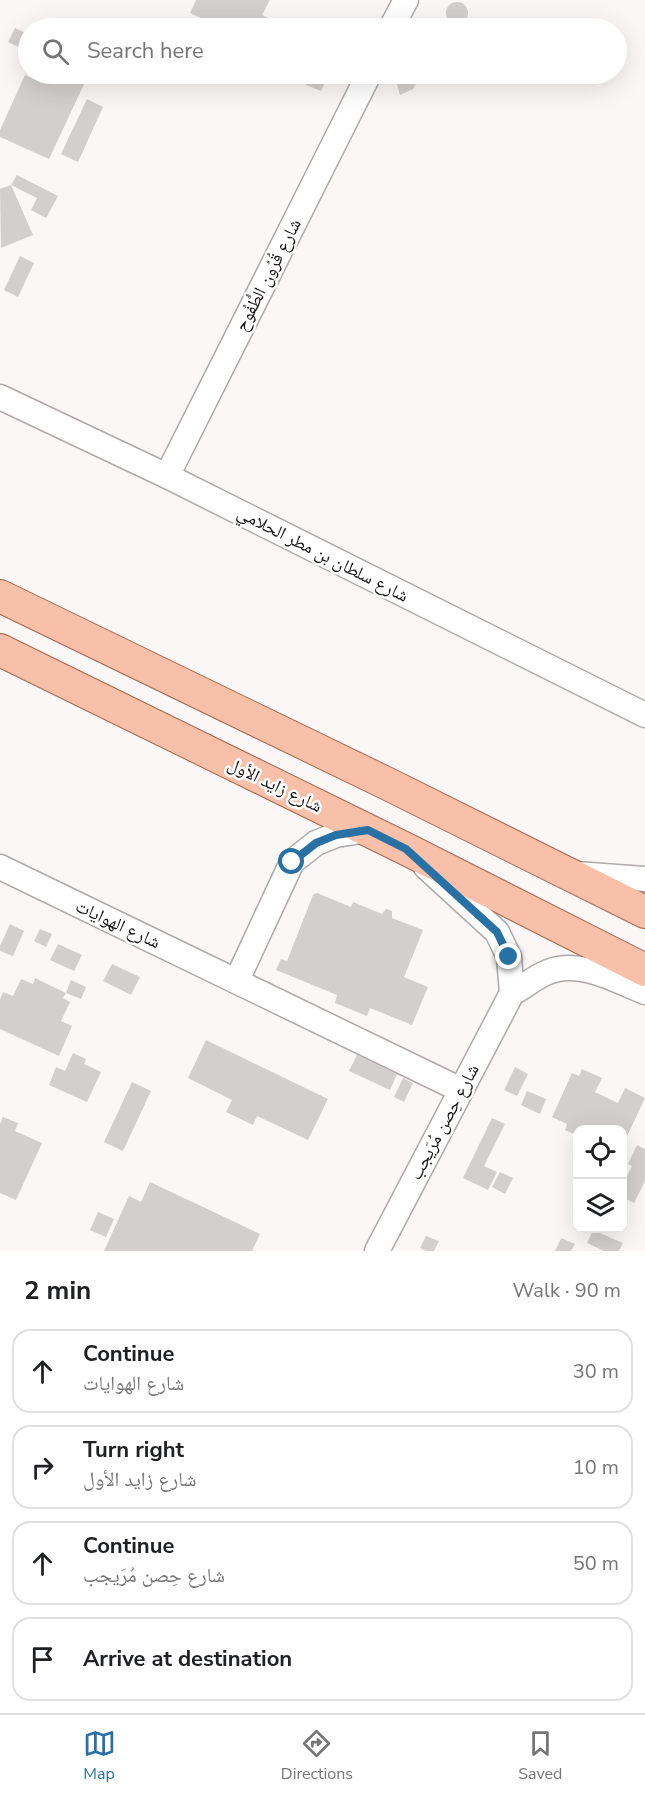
<!DOCTYPE html>
<html lang="en">
<head>
<meta charset="utf-8">
<style>
	:root { --surface:#fff; --page:#f6f6f6; --text:#202124; --muted:#757577; --line:#e0e0e0; --accent:#2871a5 }
	body { margin:0; font-family:"Nunito Sans","Noto Naskh Arabic",sans-serif; background:var(--page); color:var(--text) }
	.controls { position:absolute; right:18px; bottom:18px; display:grid; overflow:hidden; border-radius:12px; box-shadow:0 6px 24px #0002 }
	.controls button { width:54px; height:54px; display:grid; place-items:center; padding:0; border:0; border-bottom:2px solid var(--line); background:var(--surface); color:var(--text); font:30px sans-serif }
	.stop { position:absolute; width:18px; height:18px; margin:-14px; border:4px solid #2871a5; border-radius:50%; background:#fff }
	.stop.end { background:#2871a5; border-color:#fff; box-shadow:0 2px 6px #0008 }
	.list { margin:0; padding:0; list-style:none }
	h2 { display:flex; justify-content:space-between; align-items:center; height:78px; margin:0; padding:0 24px; font-size:26px }
	h2 small { font-size:20px; font-weight:400; color:var(--muted) }
	.list li { display:grid; grid-template-columns:39px 1fr auto; gap:18px; align-items:center; box-sizing:border-box; height:84px; margin:0 12px 12px; padding:0 12px; border:2px solid var(--line); border-radius:18px }
	.list b { display:block; font-size:22px; white-space:nowrap }
	.list p { margin:0; font-size:20px; white-space:nowrap; color:var(--muted) }
	.list em { font-size:20px; font-style:normal; color:var(--muted) }
	.icon { flex:none; width:33px; height:33px; fill:none; stroke:currentColor; stroke-width:2; stroke-linecap:round; stroke-linejoin:round }
	.map { position:relative; flex:none; width:645px; height:1251px; overflow:hidden }
	.search { position:absolute; background:var(--surface); box-shadow:0 6px 24px #0002; left:18px; right:18px; top:18px; height:66px; display:flex; align-items:center; gap:15px; box-sizing:border-box; padding:0 21px; border-radius:33px; color:var(--muted); font-size:22px }
	.sheet { height:462px; background:var(--surface) }
	nav { display:flex; justify-content:space-around; align-items:center; box-sizing:border-box; height:84px; border-top:2px solid var(--line); background:var(--surface); font-size:16px; color:var(--muted) }
	nav a { display:grid; justify-items:center; gap:3px }
	nav .on { color:var(--accent) }
	.map>svg:first-child { display:block }
</style>
</head>
<body>
<div class="map">
<svg width="645" height="1251" viewBox="0 0 645 1251">
	<rect width="100%" height="100%" fill="#fbf7f6"/>
	<g fill="#d3cfce">
		<path d="M196,0H270L262,15L271,19L267,28H223L190,13Z"/>
		<circle cx="457" cy="13" r="11"/>
		<path d="M15,28L28,34V41L25,50L8,42Z"/>
		<path d="M39,74H72L86,80L49,159L0,137V130L25,75L36,80Z"/>
		<path d="M311,74H329L321,91L306,85Z"/>
		<path d="M399,74H421L413,89L400,95L396,81Z"/>
		<path d="M87,99L103,107L78,162L61,154Z"/>
		<path d="M17,175L58,196L46,218L31,210L37,198L11,185Z"/>
		<path d="M11,185L33,235L1,248L0,189Z"/>
		<path d="M20,256L34,263L18,297L4,290Z"/>
		<path d="M317,893L351,907L353,902L382,914L386,909L392,911V918L423,930L404,977L428,987L412,1025L370,1008L367,1016L335,1003L337,995L276,970L281,959L287,961L313,895Z"/>
		<path d="M10,924L24,931L13,956L0,951V946Z"/>
		<path d="M40,929L52,934L46,947L34,941Z"/>
		<path d="M58,944L82,955L74,971L50,960Z"/>
		<path d="M112,964L140,977L131,995L103,981Z"/>
		<path d="M35,978L66,993L63,998L70,1002L61,1021L72,1026L59,1056L0,1029V999L3,992L13,996L21,979L33,984Z"/>
		<path d="M71,980L86,987L81,999L66,993Z"/>
		<path d="M206,1040L328,1099L308,1140L257,1116L253,1125L226,1112L232,1100L188,1078Z"/>
		<path d="M73,1053L86,1059L84,1064L101,1072L87,1102L49,1085L56,1067L65,1071Z"/>
		<path d="M357,1055L397,1074L390,1090L349,1071Z"/>
		<path d="M515,1067L528,1074L517,1096L504,1090Z"/>
		<path d="M582,1069L602,1078L595,1092L618,1103L625,1088L645,1098L622,1147V1130L585,1128L578,1130V1136L565,1130L567,1124L552,1117L572,1073L579,1076Z"/>
		<path d="M403,1078L413,1083L404,1102L394,1097Z"/>
		<path d="M132,1082L151,1091L123,1151L104,1142Z"/>
		<path d="M527,1091L546,1099L540,1114L521,1105Z"/>
		<path d="M3,1117L18,1123L15,1131L42,1143L16,1200L0,1193V1124Z"/>
		<path d="M492,1118L505,1124L484,1166L497,1172L488,1190L463,1178Z"/>
		<path d="M637,1145L645,1149V1181L634,1203L622,1197V1186L632,1166L628,1164Z"/>
		<path d="M500,1172L513,1178L505,1194L492,1187Z"/>
		<path d="M150,1182L260,1234L252,1251H104L129,1196L141,1202Z"/>
		<path d="M98,1212L114,1219L106,1237L90,1230Z"/>
		<path d="M593,1230L623,1243L619,1251H604L587,1243Z"/>
		<path d="M426,1236L439,1241L434,1251H426L420,1248Z"/>
		<path d="M561,1238L575,1244L571,1251H555Z"/>
	</g>
	<g fill="none" stroke-linecap="round" stroke-linejoin="round">
		<defs>
			<g id="minor">
				<path d="M391,28L406,0"/>
				<path d="M0,397L167,476L645,715"/>
				<path d="M167,476L369,74"/>
				<path d="M0,867L461,1090"/>
				<path d="M576,874L645,879"/>
				<path d="M237,980L292,862L316,843L336,835L367,830"/>
				<path d="M512,993C524,987 535,977 548,972C579,959 615,980 645,992"/>
				<path d="M377,1251L512,993L509,957L497,932L426,867"/>
			</g>
			<g id="major">
				<path d="M0,596L390,785L645,912"/>
				<path d="M0,650L406,849L645,970"/>
			</g>
		</defs>
		<use href="#minor" stroke="#aca9a8" stroke-width="27"/>
		<use href="#major" stroke="#a5674f" stroke-width="34"/>
		<use href="#minor" stroke="#fff" stroke-width="24"/>
		<use href="#major" stroke="#f8bfa9" stroke-width="32"/>
	</g>
	<g fill="none" stroke-linecap="round" stroke-linejoin="round">
		<path stroke="#2871a5" stroke-width="8" d="M292,862L316,843L336,835L368,830L406,849L497,932L509,957"/>
	</g>
	<g text-anchor="middle" dominant-baseline="central" stroke-width="5" stroke-linejoin="round" paint-order="stroke">
		<g font-size="18" fill="#131211" stroke="#fff">
			<text transform="translate(268 275) rotate(-63)">شارع قُرُون الطُّفُوح</text>
			<text transform="translate(323 554) rotate(27)">شارع سلطان بن مطر الحلامي</text>
			<text transform="translate(275 785) rotate(26)">شارع زايد الأول</text>
			<text transform="translate(118 924) rotate(25)">شارع الهوايات</text>
			<text transform="translate(444 1122) rotate(-62)">شارع حِصن مُرَيجب</text>
		</g>
	</g>
</svg>
<div class="controls">
<button><svg class="icon" aria-label="locate" viewBox="0 0 24 24"><circle cx="12" cy="12" r="6"/><path d="M12 2v4M12 18v4M2 12h4M18 12h4"/></svg></button>
<button><svg class="icon" aria-label="layers" viewBox="0 0 24 24"><path d="M12 4l9 5-9 5-9-5zM3 14l9 5 9-5"/></svg></button>
</div>
<div class="stop" style="left:292px;top:862px"></div>
<div class="stop end" style="left:509px;top:957px"></div>
<div class="search"><svg class="icon" aria-label="search" viewBox="0 0 24 24"><circle cx="10" cy="10" r="6"/><path d="M15 15l6 6"/></svg>Search here</div>
</div>
<section class="sheet">
<h2>2 min<small>Walk · 90 m</small></h2>
<ul class="list">
<li><svg class="icon" aria-label="ahead" viewBox="0 0 24 24"><path d="M12 20V5M6 11l6-6 6 6"/></svg><div><b>Continue</b><p>شارع الهوايات</p></div><em>30 m</em></li>
<li><svg class="icon" aria-label="right" viewBox="0 0 24 24"><path d="M7 20v-9h11M14 6l5 5-5 5"/></svg><div><b>Turn right</b><p>شارع زايد الأول</p></div><em>10 m</em></li>
<li><svg class="icon" aria-label="ahead" viewBox="0 0 24 24"><path d="M12 20V5M6 11l6-6 6 6"/></svg><div><b>Continue</b><p>شارع حِصن مُرَيجب</p></div><em>50 m</em></li>
<li><svg class="icon" aria-label="arrive" viewBox="0 0 24 24"><path d="M6 21V4h12l-3 4 3 4H6"/></svg><div><b>Arrive at destination</b></div></li>
</ul>
</section>
<nav>
<a class="on"><svg class="icon" aria-label="map" viewBox="0 0 24 24"><path d="M3 6l6-2 6 2 6-2v14l-6 2-6-2-6 2zM9 4v14M15 6v14"/></svg>Map</a>
<a><svg class="icon" aria-label="directions" viewBox="0 0 24 24"><path d="M12 3l9 9-9 9-9-9zM9 14v-3h6M13 9l2 2-2 2"/></svg>Directions</a>
<a><svg class="icon" aria-label="saved" viewBox="0 0 24 24"><path d="M7 4h10v16l-5-4-5 4z"/></svg>Saved</a>
</nav>
</body>
</html>
